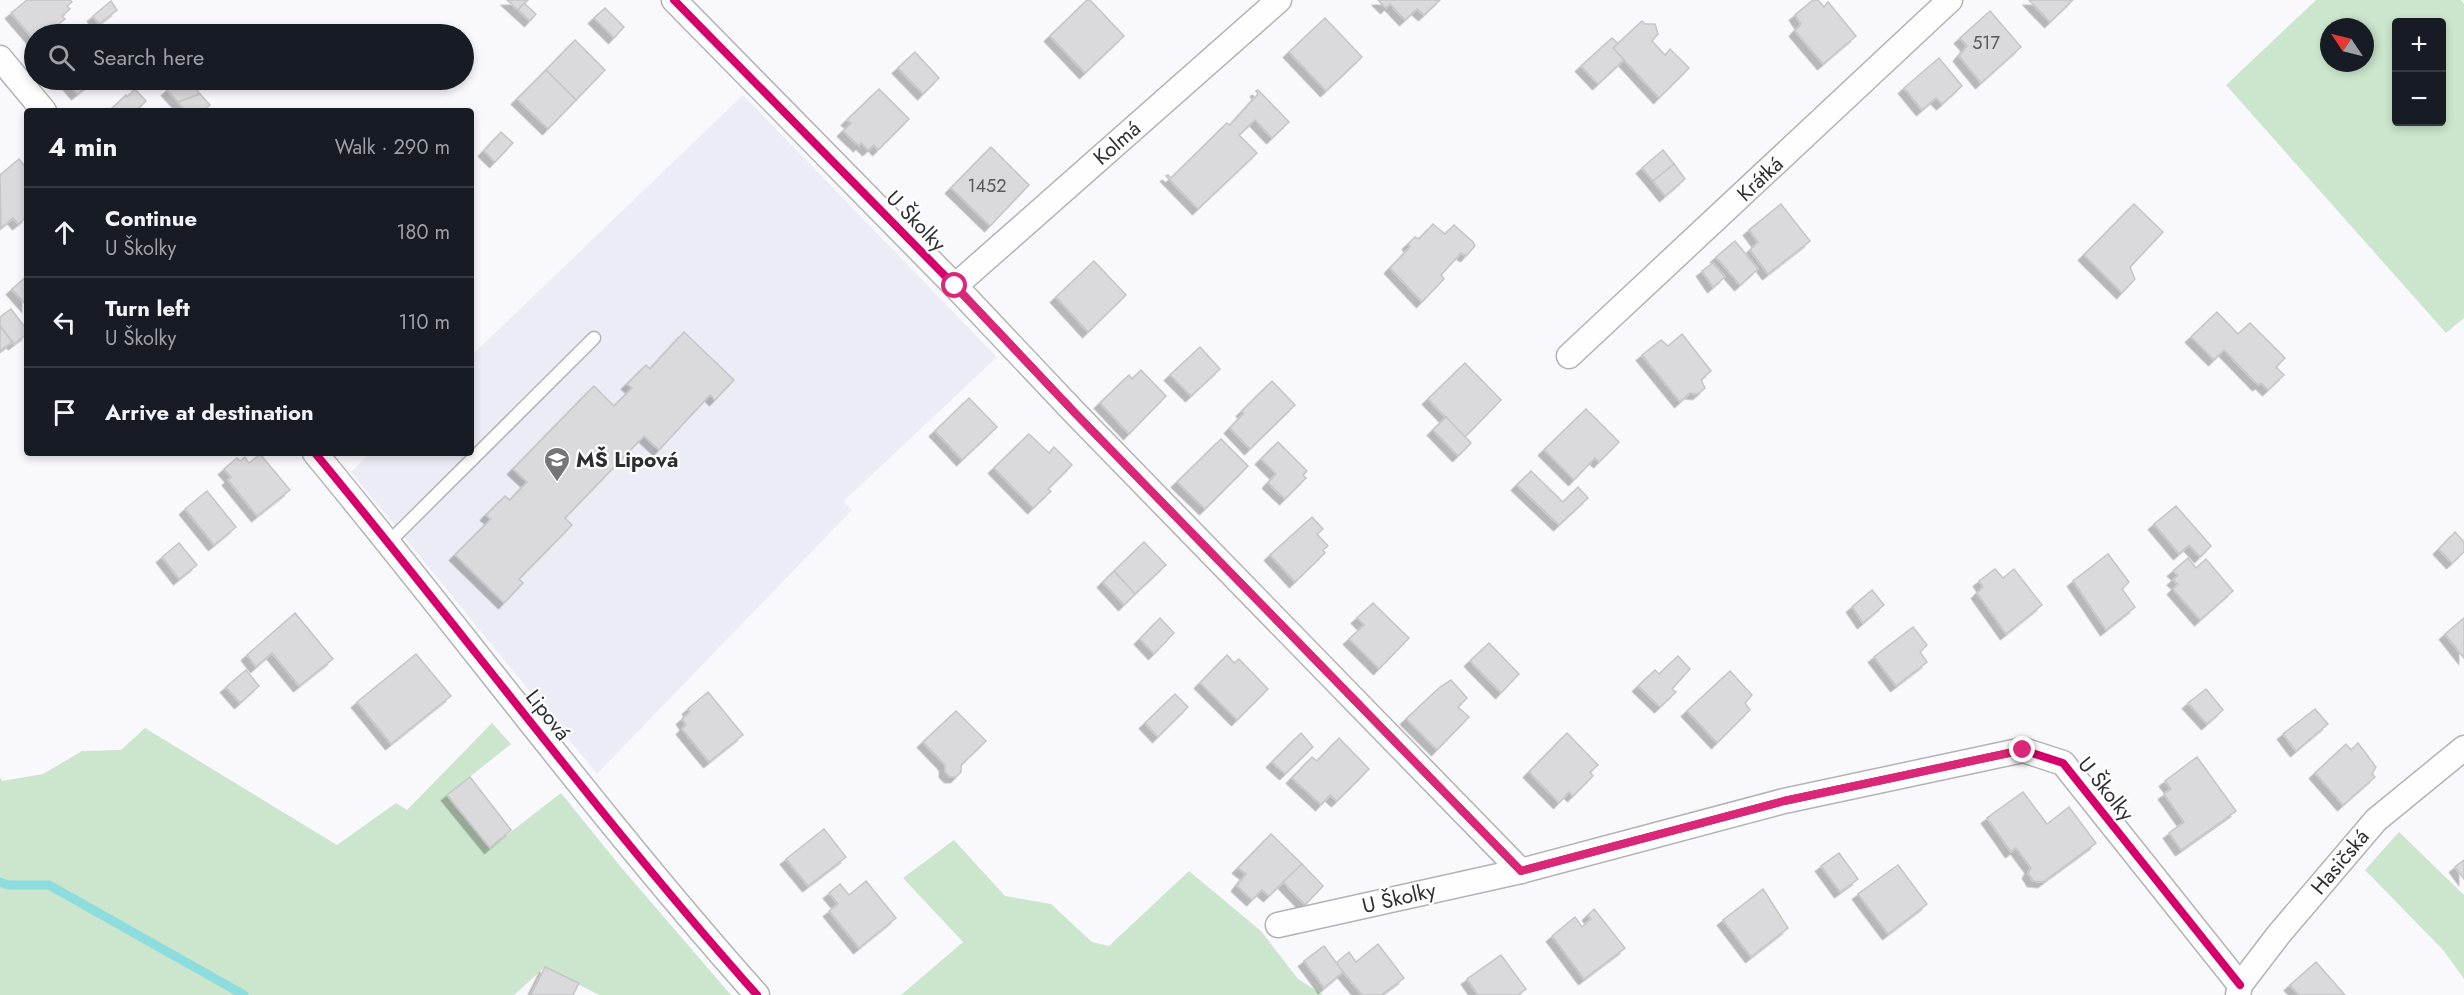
<!DOCTYPE html>
<html lang="en">
<head>
<meta charset="utf-8">
<style>
	:root { --surface:#171b24; --page:#20242c; --text:#f1f3f6; --muted:#9ea1a6; --line:#363941 }
	body { margin:0; font-family:Jost,sans-serif; background:var(--page); color:var(--text) }
	.controls { position:absolute; right:18px; top:18px; display:grid; overflow:hidden; border-radius:6px; box-shadow:0 3px 9px #0003 }
	.controls button { width:54px; height:54px; display:grid; place-items:center; padding:0; border:0; border-bottom:2px solid var(--line); background:var(--surface); color:var(--text); font:30px sans-serif }
	.compass { position:absolute; left:2320px; top:18px; width:54px; height:54px; border-radius:50%; background:var(--surface); box-shadow:0 3px 9px #0003; rotate:305deg }
	.stop { position:absolute; width:18px; height:18px; margin:-14px; border:4px solid #db2777; border-radius:50%; background:#fff }
	.stop.end { background:#db2777; border-color:#fff; box-shadow:0 2px 6px #0008 }
	.list { margin:0; padding:0; list-style:none }
	h2 { display:flex; justify-content:space-between; align-items:center; height:78px; margin:0; padding:0 24px; font-size:26px }
	h2 small { font-size:20px; font-weight:400; color:var(--muted) }
	.list li { display:grid; grid-template-columns:39px 1fr auto; gap:18px; align-items:center; box-sizing:border-box; height:90px; padding:0 24px; border-top:2px solid var(--line) }
	.list b { display:block; font-size:22px; white-space:nowrap }
	.list p { margin:0; font-size:20px; white-space:nowrap; color:var(--muted) }
	.list em { font-size:20px; font-style:normal; color:var(--muted) }
	.icon { flex:none; width:33px; height:33px; fill:none; stroke:currentColor; stroke-width:2; stroke-linecap:round; stroke-linejoin:round }
	.map { position:relative; flex:none; width:2464px; height:995px; overflow:hidden }
	.search { position:absolute; background:var(--surface); box-shadow:0 3px 9px #0003; left:24px; top:24px; width:450px; height:66px; display:flex; align-items:center; gap:15px; box-sizing:border-box; padding:0 21px; border-radius:33px; color:var(--muted); font-size:22px }
	.panel { position:absolute; background:var(--surface); box-shadow:0 3px 9px #0003; left:24px; top:108px; width:450px; height:348px; border-radius:6px }
	.map>svg:first-child { display:block }
</style>
</head>
<body>
<div class="map">
<svg width="2464" height="995" viewBox="0 0 2464 995">
	<defs>
		<filter id="shadow"><feDropShadow dx="-5.5" dy="5.5" stdDeviation="0" flood-color="#0004"/></filter>
	</defs>
	<rect width="100%" height="100%" fill="#f9f9fd"/>
	<path fill="#ececf6" d="M743,95L997,357L844,501L852,510L597,774L351,472L370,453H471V356Z"/>
	<g fill="#cbe6cc" fill-rule="evenodd">
		<path d="M2316,0H2461L2464,4V318L2446,333L2226,85ZM2396,22H2442V122H2396ZM2329,27H2365V63H2329Z"/>
		<path d="M492,723L511,744L447,795L490,848L561,793L620,866L731,995H599L545,967L514,995H0V777L2,781L43,774L82,751L121,750L145,728L337,845L396,803L407,810Z"/>
		<path d="M2399,832L2464,895V979L2444,951L2365,870Z"/>
		<path d="M954,840L1005,896L1051,904L1092,942L1109,946L1189,871L1261,931L1298,979L1323,995H901L963,942L903,878Z"/>
	</g>
	<g fill="none" stroke-linecap="round" stroke-linejoin="round">
		<path stroke="#8ddcde" stroke-width="9" d="M0,882L8,885H49L244,995"/>
	</g>
	<g fill="#dadadd" stroke="#c5c5c8" stroke-width="1.5" filter="url(#shadow)">
		<path d="M27,0H70L72,2L67,6L70,9L62,16L65,19L47,34H34V40L11,13Z"/>
		<path d="M507,0H528L518,10Z"/>
		<path d="M1087,0H1090L1124,36L1085,73L1050,36Z"/>
		<path d="M1378,0H1440L1424,15L1417,9L1405,20L1390,4L1386,8Z"/>
		<path d="M1813,0H1818L1824,7L1828,2L1856,36L1823,64L1795,31L1801,24L1795,15Z"/>
		<path d="M2029,0H2073L2050,22Z"/>
		<path d="M111,1L117,10L99,24L93,16Z"/>
		<path d="M524,3L536,14L530,21L518,10Z"/>
		<path d="M605,8L624,27L614,38L594,18Z"/>
		<path d="M1990,11L2021,47L1981,83L1959,56L1967,46L1960,38Z"/>
		<path d="M1325,18L1362,57L1326,91L1289,52Z"/>
		<path d="M1642,21L1645,24H1655L1658,34L1652,41L1665,55L1670,49L1689,68L1659,98L1613,48Z"/>
		<path d="M91,26L98,34H80Z"/>
		<path d="M1612,38L1618,43L1613,48L1624,60L1598,84L1581,66Z"/>
		<path d="M575,40L605,70L576,100L546,70Z"/>
		<path d="M915,52L939,78L923,94L898,68Z"/>
		<path d="M1939,58L1962,86L1942,104L1936,98L1922,110L1904,88Z"/>
		<path d="M546,70L576,100L548,129L517,99Z"/>
		<path d="M65,80H95L77,94Z"/>
		<path d="M179,80H188L200,94L178,102L167,90Z"/>
		<path d="M135,89L146,101L138,109L140,111H109L126,95L127,97Z"/>
		<path d="M879,89L909,119L878,150L874,145L868,150L861,143L859,146L843,131L851,123L847,120Z"/>
		<path d="M1258,90L1289,122L1272,138L1255,120L1239,135L1257,153L1198,209L1166,176L1168,175L1171,178L1227,123L1230,125L1258,94L1256,91Z"/>
		<path d="M200,94L210,105L203,111H185L178,102Z"/>
		<path d="M501,132L513,143L495,162L484,151Z"/>
		<path d="M991,147L1029,185L990,226L951,188Z"/>
		<path d="M1663,150L1674,164L1653,181L1642,168Z"/>
		<path d="M19,159L27,169V217L18,224L13,218L1,228L0,175Z"/>
		<path d="M1674,164L1685,179L1665,196L1653,181Z"/>
		<path d="M1781,204L1810,241L1768,274L1750,250L1758,242L1749,230Z"/>
		<path d="M2134,204L2163,232L2130,267L2135,279L2122,293L2084,255Z"/>
		<path d="M1433,224L1445,234L1454,225L1473,242L1475,246L1466,256L1461,253L1441,275L1444,279L1422,302L1390,268L1410,247L1408,244L1415,237L1419,239Z"/>
		<path d="M1735,241L1758,269L1740,285L1716,257Z"/>
		<path d="M1094,261L1126,295L1088,332L1056,297Z"/>
		<path d="M1713,263L1725,277L1713,287L1702,271Z"/>
		<path d="M27,276V306L12,289Z"/>
		<path d="M11,309L27,330V334L14,344L0,326V317Z"/>
		<path d="M2217,312L2238,334L2250,323L2285,358L2276,367L2284,375L2268,390L2261,383L2258,385L2224,350L2214,360L2191,337Z"/>
		<path d="M0,326L12,342L0,351Z"/>
		<path d="M684,332L734,380L715,400L710,395L659,450L644,436L565,518L572,525L519,579L523,583L504,603L455,555L491,519L486,515L505,496L510,500L527,482L513,469L592,388L594,386L614,406L632,388L627,384L646,365L650,369Z"/>
		<path d="M1682,334L1711,371L1701,380L1705,388L1698,394L1690,393L1680,402L1642,355L1661,340L1668,346Z"/>
		<path d="M1200,347L1220,369L1191,396L1170,375Z"/>
		<path d="M1465,363L1501,400L1465,437L1428,399Z"/>
		<path d="M1141,370L1166,396L1129,434L1100,403L1129,375L1132,379Z"/>
		<path d="M1272,381L1295,405L1250,449L1230,428L1244,413L1242,411Z"/>
		<path d="M969,398L997,427L962,460L935,431Z"/>
		<path d="M1586,409L1619,442L1599,462L1595,458L1574,480L1544,450Z"/>
		<path d="M1446,417L1471,443L1458,456L1433,430Z"/>
		<path d="M1029,434L1049,453L1054,447L1072,465L1048,489L1051,491L1033,508L994,468Z"/>
		<path d="M1221,439L1248,466L1205,509L1177,482Z"/>
		<path d="M1278,442L1307,471L1303,475L1306,478L1285,499L1268,483L1276,474L1261,459Z"/>
		<path d="M260,454L290,490L257,516L228,480L231,477L224,469L237,458L240,461L245,457L249,463Z"/>
		<path d="M1531,471L1563,502L1578,487L1588,498L1559,525L1517,485Z"/>
		<path d="M207,491L236,527L214,545L185,509Z"/>
		<path d="M2176,506L2211,546L2200,557L2189,545L2179,554L2154,524Z"/>
		<path d="M1312,517L1323,529L1317,534L1328,546L1323,550L1325,553L1295,582L1270,555Z"/>
		<path d="M2455,532L2464,542V552L2452,563L2439,549Z"/>
		<path d="M1144,542L1166,565L1135,594L1114,571Z"/>
		<path d="M179,543L197,565L179,579L162,557Z"/>
		<path d="M2108,554L2129,582L2122,589L2135,607L2106,630L2073,581Z"/>
		<path d="M2188,558L2196,568L2206,559L2233,591L2200,620L2173,589L2178,584L2173,580L2178,575L2173,571Z"/>
		<path d="M1995,569L2003,578L2014,569L2042,605L2006,634L1977,593L1983,587L1979,581Z"/>
		<path d="M1114,571L1135,594L1124,605L1103,582Z"/>
		<path d="M1872,590L1884,605L1863,623L1852,607Z"/>
		<path d="M1373,603L1409,638L1379,669L1349,639L1364,625L1357,618Z"/>
		<path d="M295,613L333,659L299,686L272,653L256,667L247,655Z"/>
		<path d="M1160,618L1174,633L1154,654L1140,639Z"/>
		<path d="M2464,618V658L2445,634Z"/>
		<path d="M1913,627L1927,645L1920,652L1927,662L1896,686L1874,657Z"/>
		<path d="M1489,643L1519,674L1501,693L1470,661Z"/>
		<path d="M416,654L451,696L391,744L357,702Z"/>
		<path d="M1227,655L1234,663L1239,659L1268,689L1237,720L1200,683Z"/>
		<path d="M1678,656L1690,669L1672,689L1676,692L1660,707L1638,686L1655,670L1659,674Z"/>
		<path d="M246,670L259,686L240,703L226,687Z"/>
		<path d="M1730,671L1752,695L1745,703L1750,710L1717,743L1687,711Z"/>
		<path d="M1451,680L1467,698L1458,707L1469,717L1437,750L1406,719L1440,687Z"/>
		<path d="M2206,689L2223,710L2207,724L2188,703Z"/>
		<path d="M708,692L743,735L709,762L682,729L686,725L682,719L690,712L688,709Z"/>
		<path d="M1175,694L1188,707L1158,737L1145,723Z"/>
		<path d="M2315,709L2328,724L2296,751L2283,734Z"/>
		<path d="M956,711L986,741L961,765V772L956,777H950L945,772V765L923,742Z"/>
		<path d="M1301,733L1313,747L1285,774L1272,762Z"/>
		<path d="M1567,733L1598,765L1590,772L1593,776L1573,796L1569,792L1559,803L1529,772Z"/>
		<path d="M1339,738L1369,769L1337,801L1330,795L1321,805L1292,778L1312,757L1317,761Z"/>
		<path d="M2358,743L2376,767L2372,774L2375,777L2343,805L2315,773L2346,744L2351,750Z"/>
		<path d="M2197,757L2236,811L2181,850L2169,833L2184,822L2164,794L2171,789L2165,781Z"/>
		<path d="M470,777L511,830L490,848L447,795Z"/>
		<path d="M2023,792L2047,824L2069,807L2096,843L2043,882L2033,881L2028,873L2031,868L2016,848L2011,852L1987,818Z"/>
		<path d="M824,829L846,857L808,886L786,859Z"/>
		<path d="M1271,834L1302,864L1269,896L1262,890L1252,900L1237,886L1246,874L1238,868Z"/>
		<path d="M1839,853L1858,879L1840,892L1821,866Z"/>
		<path d="M2464,860V879L2455,867Z"/>
		<path d="M1302,864L1323,886L1305,905L1283,882Z"/>
		<path d="M1898,865L1927,904L1888,934L1858,894Z"/>
		<path d="M866,881L896,918L859,948L829,911L838,904L829,893L840,884L849,895Z"/>
		<path d="M1763,889L1788,928L1751,957L1723,920Z"/>
		<path d="M1594,909L1625,948L1584,979L1552,936L1575,917L1582,927L1591,919L1588,915Z"/>
		<path d="M1378,944L1404,978L1381,995H1362L1336,963L1349,952L1356,962Z"/>
		<path d="M1324,946L1343,972L1324,988L1304,961Z"/>
		<path d="M1501,955L1526,989L1518,995H1478L1467,979Z"/>
		<path d="M2316,962L2345,995H2299L2290,985Z"/>
		<path d="M545,967L579,983L573,995H531Z"/>
	</g>
	<g fill="none" stroke-linecap="round" stroke-linejoin="round">
		<defs>
			<path id="service" d="M389,542L594,338"/>
			<g id="minor">
				<path d="M674,0L955,286L1075,413L1521,871L1784,801L2023,750L2063,763L2240,985"/>
				<path d="M0,58L44,111"/>
				<path d="M955,286L1279,0"/>
				<path d="M1569,356L1950,0"/>
				<path d="M315,453C464,633 602,821 757,995"/>
				<path d="M1278,925L1521,871"/>
				<path d="M2238,995L2240,985L2279,934L2376,820L2464,748"/>
			</g>
		</defs>
		<use href="#service" stroke="#b3b3b7" stroke-width="15"/>
		<use href="#minor" stroke="#b3b3b7" stroke-width="27"/>
		<use href="#service" stroke="#fefeff" stroke-width="12"/>
		<use href="#minor" stroke="#fefeff" stroke-width="24"/>
		<defs>
			<g id="cycleway">
				<path d="M674,0L955,286L1075,413L1521,871L1784,801L2023,750L2063,763L2240,985"/>
				<path d="M315,453C464,633 602,821 757,995"/>
			</g>
		</defs>
		<use href="#cycleway" stroke="#fff" stroke-width="11"/>
		<use href="#cycleway" stroke="#d6006c" stroke-width="8"/>
	</g>
	<g fill="none" stroke-linecap="round" stroke-linejoin="round">
		<path stroke="#db2777" stroke-width="8" d="M955,286L1075,413L1521,871L1784,801L2023,750"/>
	</g>
	<defs>
		<symbol id="school-pin" viewBox="-11 -11 22 30"><path d="M0 17L-7.5 6A9.5 9.5 0 1 1 7.5 6Z" fill="#757578" stroke="#fff"/><path d="M0-5L7-2L0 1L-7-2ZM-4 1L0 2.5L4 1V4Q0 6-4 4Z" fill="#fff"/></symbol>
	</defs>
	<g fill-rule="evenodd">
		<use href="#school-pin" x="542" y="445" width="30" height="40"/>
	</g>
	<g text-anchor="middle" dominant-baseline="central" stroke-width="4.5" stroke-linejoin="round" paint-order="stroke">
		<g font-size="18" fill="#59595c">
			<text x="1986" y="43">517</text>
			<text x="987" y="186">1452</text>
		</g>
		<g font-size="21" fill="#2e2e31" stroke="#fff">
			<text transform="translate(1117 143) rotate(-41)">Kolmá</text>
			<text transform="translate(1760 179) rotate(-43)">Krátká</text>
			<text transform="translate(916 221) rotate(46)">U Školky</text>
			<text transform="translate(548 715) rotate(52)">Lipová</text>
			<text transform="translate(2106 789) rotate(51)">U Školky</text>
			<text transform="translate(2340 862) rotate(-50)">Hasičská</text>
			<text transform="translate(1399 898) rotate(-13)">U Školky</text>
		</g>
		<g font-size="21" font-weight="bold" fill="#2e2e31" stroke="#fff" text-anchor="start">
			<text x="576" y="460">MŠ Lipová</text>
		</g>
	</g>
</svg>
<div class="controls">
<button>+</button>
<button>−</button>
</div>
<svg class="compass" viewBox="-18 -18 36 36"><path d="M0-13l5 13h-10z" fill="#e53935"/><path d="M0 13l5-13h-10z" fill="#9ea1a6"/></svg>
<div class="stop" style="left:955px;top:286px"></div>
<div class="stop end" style="left:2023px;top:750px"></div>
<div class="search"><svg class="icon" aria-label="search" viewBox="0 0 24 24"><circle cx="10" cy="10" r="6"/><path d="M15 15l6 6"/></svg>Search here</div>
<section class="panel">
<h2>4 min<small>Walk · 290 m</small></h2>
<ul class="list">
<li><svg class="icon" aria-label="ahead" viewBox="0 0 24 24"><path d="M12 20V5M6 11l6-6 6 6"/></svg><div><b>Continue</b><p>U Školky</p></div><em>180 m</em></li>
<li><svg class="icon" aria-label="left" viewBox="0 0 24 24"><path d="M17 20v-9H6M10 6l-5 5 5 5"/></svg><div><b>Turn left</b><p>U Školky</p></div><em>110 m</em></li>
<li><svg class="icon" aria-label="arrive" viewBox="0 0 24 24"><path d="M6 21V4h12l-3 4 3 4H6"/></svg><div><b>Arrive at destination</b></div></li>
</ul>
</section>
</div>
</body>
</html>
